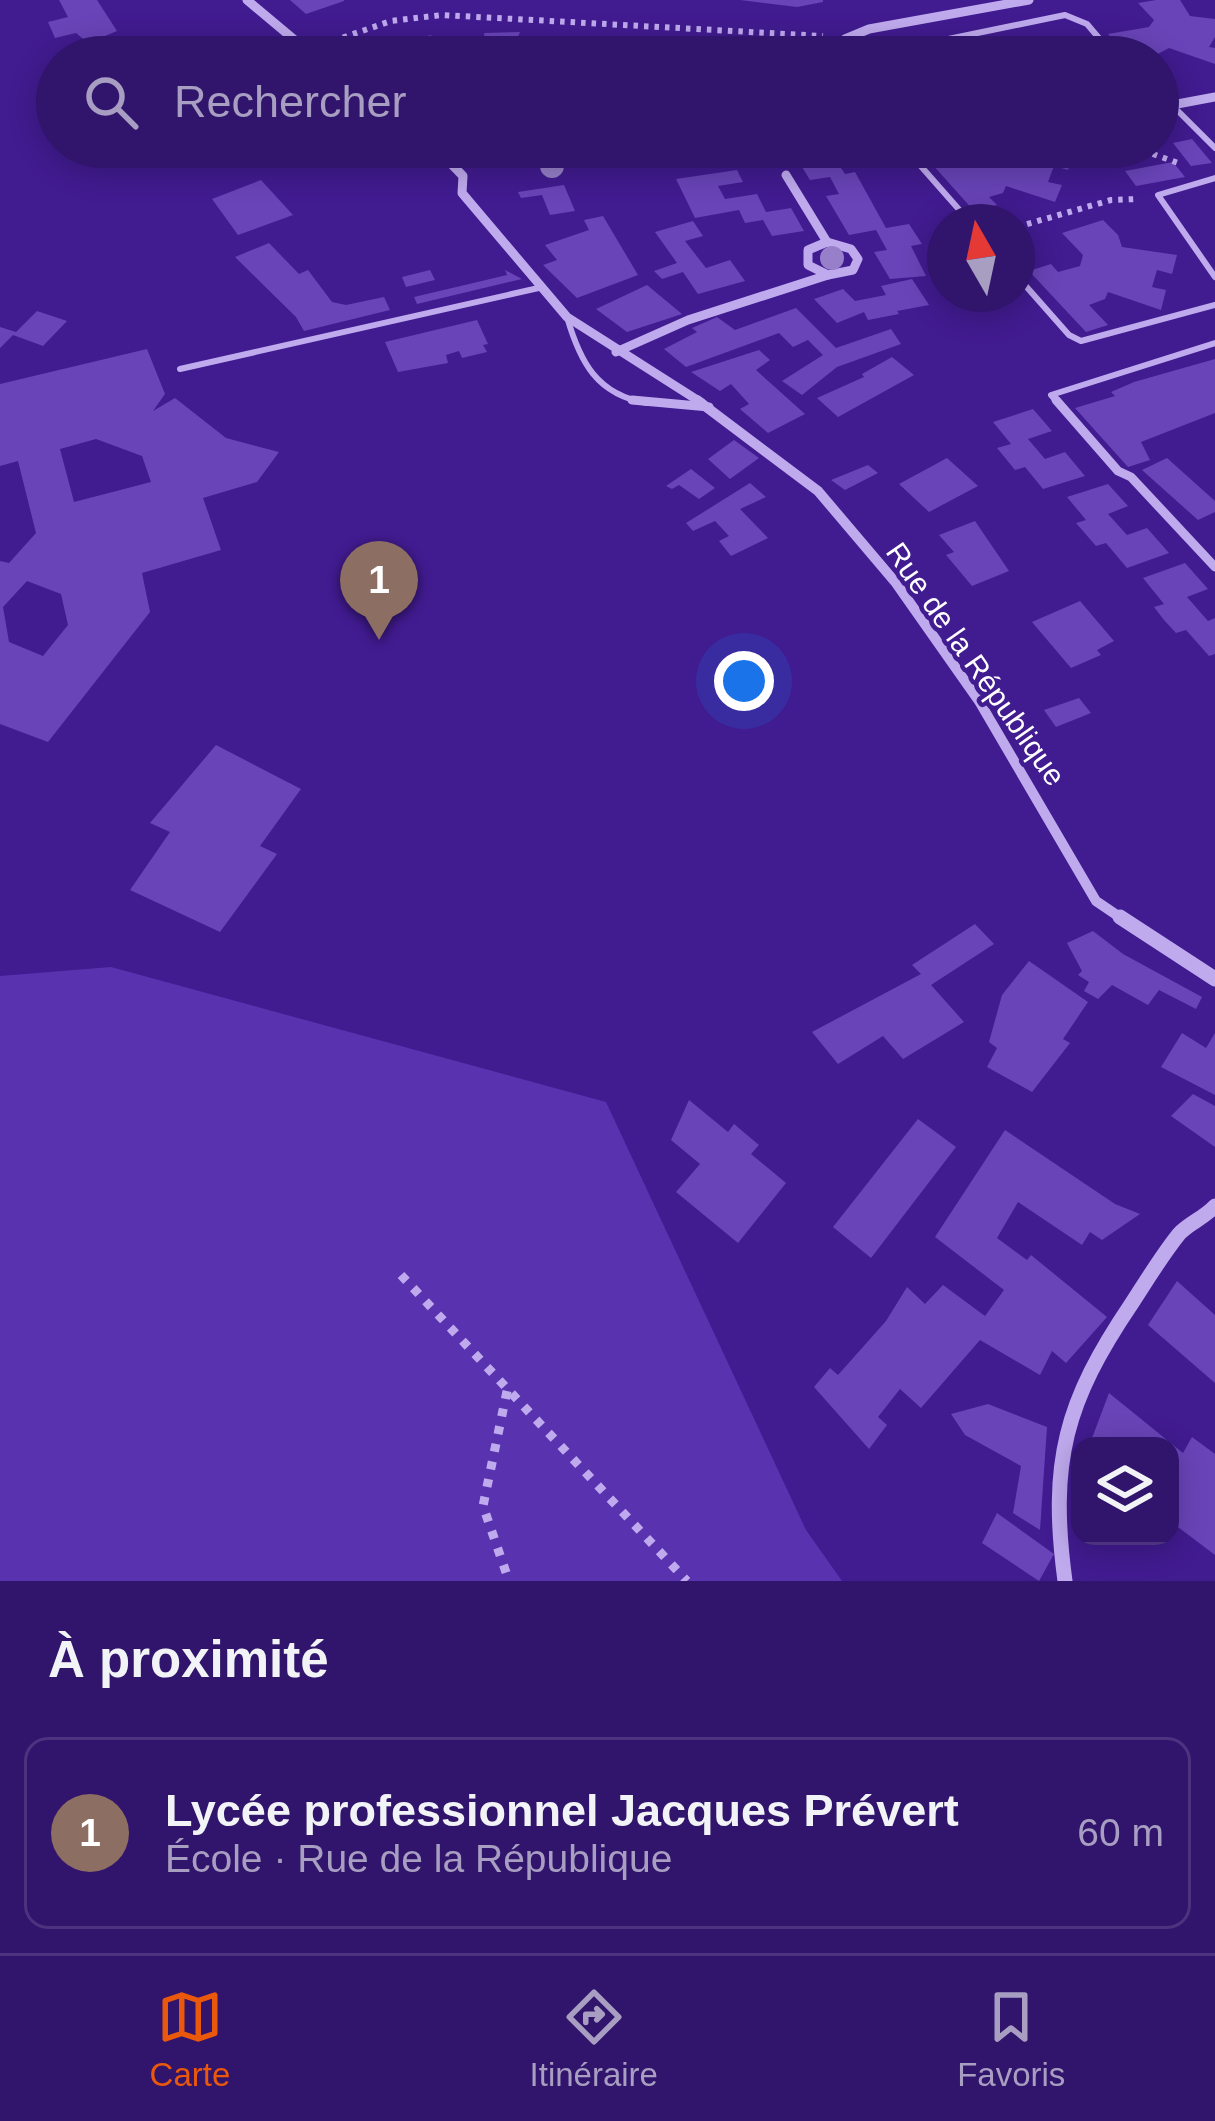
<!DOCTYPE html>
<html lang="fr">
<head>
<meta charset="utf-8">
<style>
	:root { --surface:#31146c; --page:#391d72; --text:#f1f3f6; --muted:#a89ec2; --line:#4c337f; --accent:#ea580c }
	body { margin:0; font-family:Arial,sans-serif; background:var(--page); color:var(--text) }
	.controls { position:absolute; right:36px; bottom:36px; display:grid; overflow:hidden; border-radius:24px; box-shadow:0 6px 30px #0003 }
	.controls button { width:108px; height:108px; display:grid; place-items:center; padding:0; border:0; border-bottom:3px solid var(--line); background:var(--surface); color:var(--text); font:60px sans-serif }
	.compass { position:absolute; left:927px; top:204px; width:108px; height:108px; border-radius:50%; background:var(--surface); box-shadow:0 6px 30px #0003; rotate:351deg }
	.you { position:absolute; left:744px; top:681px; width:42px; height:42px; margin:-30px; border:9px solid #fff; border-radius:50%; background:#1a73e8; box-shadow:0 0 0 18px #1a73e833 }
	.badge { display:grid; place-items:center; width:78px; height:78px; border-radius:50%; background:var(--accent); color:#fff; font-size:39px; font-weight:700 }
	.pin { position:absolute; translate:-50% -99px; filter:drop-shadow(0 3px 6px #0008) }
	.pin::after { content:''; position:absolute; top:63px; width:42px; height:36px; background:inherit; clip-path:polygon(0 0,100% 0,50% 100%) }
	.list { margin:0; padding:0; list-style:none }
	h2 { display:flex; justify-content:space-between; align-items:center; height:156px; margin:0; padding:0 48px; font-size:51px }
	h2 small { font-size:39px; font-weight:400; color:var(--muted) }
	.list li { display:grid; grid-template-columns:78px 1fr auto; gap:36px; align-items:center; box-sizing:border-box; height:192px; margin:0 24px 24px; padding:0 24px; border:3px solid var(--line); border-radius:24px }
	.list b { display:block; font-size:45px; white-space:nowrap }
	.list p { margin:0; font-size:39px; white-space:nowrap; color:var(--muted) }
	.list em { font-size:39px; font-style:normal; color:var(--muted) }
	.icon { flex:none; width:66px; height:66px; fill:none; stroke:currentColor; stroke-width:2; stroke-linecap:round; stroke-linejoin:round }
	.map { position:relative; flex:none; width:1215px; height:1581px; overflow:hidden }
	.search { position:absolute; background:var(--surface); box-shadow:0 6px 30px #0003; left:36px; right:36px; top:36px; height:132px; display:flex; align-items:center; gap:30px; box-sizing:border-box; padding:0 42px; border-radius:66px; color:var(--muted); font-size:45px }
	.sheet { height:372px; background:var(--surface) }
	nav { display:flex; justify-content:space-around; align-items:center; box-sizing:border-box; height:168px; border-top:3px solid var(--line); background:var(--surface); font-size:33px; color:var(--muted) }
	nav a { display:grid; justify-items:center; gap:6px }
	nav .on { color:var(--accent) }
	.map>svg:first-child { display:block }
</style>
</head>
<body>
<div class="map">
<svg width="1215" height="1581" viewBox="0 0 1215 1581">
	<rect width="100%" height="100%" fill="#411b90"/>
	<path fill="#5932af" d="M111,967L606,1102L806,1530L842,1581H0V976Z"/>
	<g fill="#6944b8" fill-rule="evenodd">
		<path d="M59,0H97L117,31L88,43L76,33L55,38L48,22L68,17Z"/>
		<path d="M290,0H344V1L306,14Z"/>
		<path d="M740,0H823V2L797,7Z"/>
		<path d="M1156,0H1180L1190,16L1215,19V37L1209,47L1215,48V64L1169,48L1152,57H1128L1108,34L1149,27L1154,20L1138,3Z"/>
		<path d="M520,32L513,50L495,47L497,55L479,57L473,44L485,42L484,33Z"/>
		<path d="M431,35L439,46L460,41L462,46L442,50L448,57H379L374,50Z"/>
		<path d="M1013,36L1024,48L1020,49L1024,57H984L972,44Z"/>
		<path d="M630,47L635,57H579V54Z"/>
		<path d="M1192,139L1212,163L1191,166L1173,143Z"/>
		<path d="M513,147H577V150L517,159Z"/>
		<path d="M979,147H1047L1074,153L1068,170L1054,166L1048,182L1062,185L1055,202L1006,186L1003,193L989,197L997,205L974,211L932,164L953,158L962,167L982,162L985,153Z"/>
		<path d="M833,156L845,174L855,172L886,228L909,224L922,244L911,246L926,276L890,279L874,252L887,250L876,230L849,235L826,196L839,194L830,177L810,180L799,162Z"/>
		<path d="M1173,162L1185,177L1136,186L1125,171Z"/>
		<path d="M737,170L743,182L718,186L725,199L757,194L766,212L791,208L804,231L772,236L763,220L745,223L739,210L695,218L676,179Z"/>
		<path d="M261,180L293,215L238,235L212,199Z"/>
		<path d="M564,185L575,211L550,215L542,195L521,198L518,192Z"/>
		<path d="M603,216L638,275L577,298L543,265L557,260L545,245L589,230L584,220Z"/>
		<path d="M1103,220L1118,235L1122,247L1177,255L1172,274L1157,270L1152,287L1166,290L1161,310L1108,292L1105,299L1089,305L1108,325L1086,332L1029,271L1051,264L1058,272L1080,266L1083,255L1062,233Z"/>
		<path d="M693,221L703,236L685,241L706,268L730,260L745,281L698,294L683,272L662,279L654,271L677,263L655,232Z"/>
		<path d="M269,243L299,274L308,270L332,302L346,305L384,297L390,310L304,331L296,317L235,257Z"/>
		<path d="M430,270L435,280L406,287L402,277Z"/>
		<path d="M505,270L522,279L417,304L414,297L507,275Z"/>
		<path d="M912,279L929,305L897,311L899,314L868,320L864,312L837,323L814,299L843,289L855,301L886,295L881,286Z"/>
		<path d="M647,285L682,314L627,332L596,309Z"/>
		<path d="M796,308L836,348L891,329L901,344L837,367L802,395L782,381L823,355L808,340L793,347L779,333L686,367L664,349L697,332L692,328L717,317L735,330Z"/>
		<path d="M37,311L67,321L43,346L13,335L0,348V327L16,332Z"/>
		<path d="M477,320L488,344L483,345L487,352L462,358L459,351L446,355L448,363L398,372L385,342Z"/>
		<path d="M147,349L165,394L153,411L175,398L226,438L279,452L257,482L203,498L221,550L142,573L150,612L48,742L0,724V561L9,563L36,533L18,461L0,466V384ZM96,439L142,456L151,482L74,502L60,449ZM27,581L61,594L68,625L43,656L9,642L3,607Z"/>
		<path d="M759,350L770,360L756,370L805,414L768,433L740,409L749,404L731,384L720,391L691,372Z"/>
		<path d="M892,357L914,375L838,417L817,398L864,377L862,374Z"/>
		<path d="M1215,359V413L1141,442L1150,460L1128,467L1075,408L1115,396L1111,392L1134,382Z"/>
		<path d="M1033,409L1052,431L1028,439L1045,459L1065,452L1085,476L1043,489L1025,467L1015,470L997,448L1011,444L993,422Z"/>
		<path d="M734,440L759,458L730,479L708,459Z"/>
		<path d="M947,458L978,486L929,512L899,484Z"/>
		<path d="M1167,458L1215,501V512L1198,520L1142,470Z"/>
		<path d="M868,465L878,473L845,490L831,480Z"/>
		<path d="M691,469L715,488L699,499L679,485L672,489L666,486Z"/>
		<path d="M750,483L766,497L740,509L768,538L731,556L719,541L729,536L715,521L693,531L686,523Z"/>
		<path d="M1108,484L1128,506L1108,514L1127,535L1147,528L1169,553L1127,568L1106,543L1096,546L1076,523L1086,520L1067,497Z"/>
		<path d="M975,521L1009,571L972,586L946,555L954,552L939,535Z"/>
		<path d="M1185,563L1208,589L1187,597L1208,621L1215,618V654L1209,656L1186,630L1176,633L1164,620L1154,607L1164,604L1143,578Z"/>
		<path d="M1080,601L1114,641L1097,650L1101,655L1071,668L1032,622Z"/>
		<path d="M1079,698L1091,713L1056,727L1044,710Z"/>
		<path d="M216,745L301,789L260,846L277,854L220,932L130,890L170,832L150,823Z"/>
		<path d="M975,924L994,944L931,985L964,1022L903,1059L883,1036L838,1064L812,1032L921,974L912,965Z"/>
		<path d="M1093,931L1123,954L1202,997L1196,1009L1159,990L1148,1005L1112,985L1098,999L1084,991L1089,982L1078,975L1082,971L1067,943Z"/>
		<path d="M1029,961L1088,1002L1063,1039L1070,1043L1032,1092L987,1067L997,1048L989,1042L1002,995Z"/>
		<path d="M1182,1033L1206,1048L1215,1033V1095L1161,1067Z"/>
		<path d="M1193,1094L1215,1106V1147L1171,1116Z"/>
		<path d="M689,1100L728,1132L734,1124L759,1145L751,1154L786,1183L738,1243L676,1192L700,1164L671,1140Z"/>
		<path d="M918,1119L956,1147L871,1258L833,1227Z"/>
		<path d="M1005,1130L1115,1204L1140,1214L1102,1240L1090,1232L1082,1245L1018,1202L997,1238L1027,1260L1031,1255L1107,1317L1066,1363L1052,1351L1040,1375L980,1340L921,1408L900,1389L878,1417L887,1425L869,1449L814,1387L830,1368L838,1375L886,1321L907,1287L925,1304L943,1285L985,1316L1004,1290L935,1237Z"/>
		<path d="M1177,1281L1215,1315V1383L1148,1325Z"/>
		<path d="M1109,1393L1183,1453L1192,1437L1215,1454V1555L1170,1521V1446H1089Z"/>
		<path d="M988,1404L1047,1427L1040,1530L1013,1513L1021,1466L965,1435L951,1414Z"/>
		<path d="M997,1513L1054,1554L1039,1581L982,1543Z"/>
	</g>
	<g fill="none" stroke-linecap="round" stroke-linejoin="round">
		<g stroke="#bfaaee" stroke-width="6" stroke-dasharray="4.5 6" stroke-linecap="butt">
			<path d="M333,41L391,21L442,15L823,36"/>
			<path d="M1133,147L1181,164"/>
			<path d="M1017,227L1111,200L1138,199"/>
		</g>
		<g stroke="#bfaaee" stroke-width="9" stroke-dasharray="8 10" stroke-linecap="butt">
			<path d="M401,1275L687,1581"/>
			<path d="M507,1391L483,1506L509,1581"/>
		</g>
		<g stroke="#bfaaee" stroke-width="6">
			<path d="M918,57L929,43L1065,15L1087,24L1115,57"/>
			<path d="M1158,100L1172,105L1215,148"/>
			<path d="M904,147L970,222"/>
			<path d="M1215,178L1158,195L1215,277"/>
			<path d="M1017,276L1069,335L1081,341L1215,305"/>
			<path d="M567,317C580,362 597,395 647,403"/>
			<path d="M180,369L543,287"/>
			<path d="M1058,403L1051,395L1215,343"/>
		</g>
		<g stroke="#bfaaee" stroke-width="9">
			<path d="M632,400L709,407"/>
			<path d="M1056,400L1118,471L1131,477L1215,567"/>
		</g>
		<g stroke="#bfaaee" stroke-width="9">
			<path d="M247,0L315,57"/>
			<path d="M845,39L869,29L1029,0"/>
			<path d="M1172,105L1215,97"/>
			<path d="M435,147L463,176L462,193L567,317L702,403"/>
			<path d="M786,175L827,242"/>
			<path d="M827,242L851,249L858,259L853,270L828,275L808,265V250Z"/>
			<path d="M616,352L688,320L828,275"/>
		</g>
		<path stroke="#bfaaee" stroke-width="10" d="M697,400L818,491L896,583L979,701L1096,901L1124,920"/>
		<g stroke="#bfaaee" stroke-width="15">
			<path d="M1120,917L1215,979"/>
			<path d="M1065,1581C1049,1462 1065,1402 1132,1303C1147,1280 1162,1255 1179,1234C1189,1223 1204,1218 1215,1206"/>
		</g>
	</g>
	<g fill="#977fca">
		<circle cx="552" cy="166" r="12"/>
		<circle cx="832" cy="258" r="12"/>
	</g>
	<g text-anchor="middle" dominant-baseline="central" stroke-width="9" stroke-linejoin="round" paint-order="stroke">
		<g font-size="30" fill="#fff" stroke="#411b90">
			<text transform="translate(976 664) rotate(55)">Rue de la République</text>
		</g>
	</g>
</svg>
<div class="controls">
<button><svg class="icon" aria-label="layers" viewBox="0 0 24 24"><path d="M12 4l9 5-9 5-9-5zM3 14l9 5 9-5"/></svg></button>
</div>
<svg class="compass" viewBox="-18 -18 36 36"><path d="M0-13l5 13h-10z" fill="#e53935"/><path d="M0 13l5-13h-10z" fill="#a89ec2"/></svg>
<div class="you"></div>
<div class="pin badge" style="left:379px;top:640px;background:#8d6e63">1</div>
<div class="search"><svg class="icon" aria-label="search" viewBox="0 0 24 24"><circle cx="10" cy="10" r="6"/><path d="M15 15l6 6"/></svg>Rechercher</div>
</div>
<section class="sheet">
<h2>À proximité<small></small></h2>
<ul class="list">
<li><span class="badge" style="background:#8d6e63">1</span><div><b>Lycée professionnel Jacques Prévert</b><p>École · Rue de la République</p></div><em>60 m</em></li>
</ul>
</section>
<nav>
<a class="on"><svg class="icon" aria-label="map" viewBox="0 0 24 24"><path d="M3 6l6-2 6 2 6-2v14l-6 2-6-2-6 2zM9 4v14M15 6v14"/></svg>Carte</a>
<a><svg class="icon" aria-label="directions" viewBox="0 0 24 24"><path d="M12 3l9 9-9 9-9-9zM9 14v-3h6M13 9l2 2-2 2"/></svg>Itinéraire</a>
<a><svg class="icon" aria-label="saved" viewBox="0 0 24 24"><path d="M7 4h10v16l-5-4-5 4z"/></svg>Favoris</a>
</nav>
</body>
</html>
